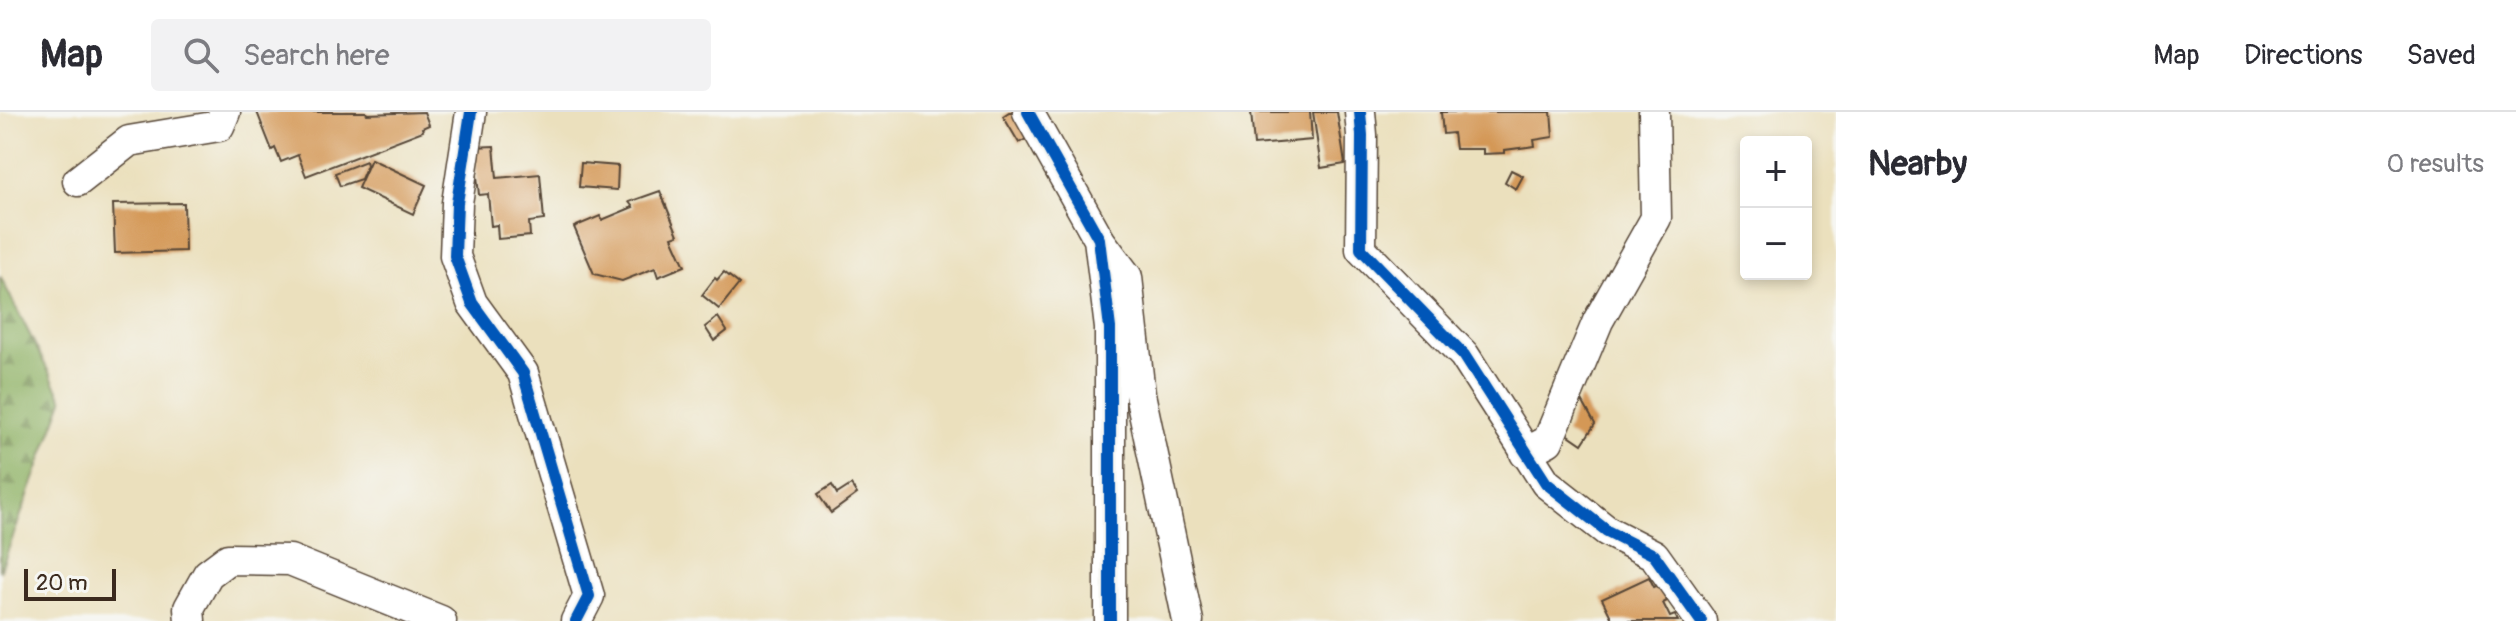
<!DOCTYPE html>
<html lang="en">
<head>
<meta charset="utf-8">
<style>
	:root { --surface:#fff; --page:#f2f2f3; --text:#2b2b33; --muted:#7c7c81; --line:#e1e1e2 }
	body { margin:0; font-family:Pangolin,sans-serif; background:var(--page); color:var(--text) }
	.controls { position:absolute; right:24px; top:24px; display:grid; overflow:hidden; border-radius:8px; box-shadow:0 4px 12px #0003 }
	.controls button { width:72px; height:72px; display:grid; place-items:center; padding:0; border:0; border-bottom:2px solid var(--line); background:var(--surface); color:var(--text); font:40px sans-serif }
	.scale { position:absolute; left:24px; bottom:20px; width:92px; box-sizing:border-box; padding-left:8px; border:4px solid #3b2a1e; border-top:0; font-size:22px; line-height:28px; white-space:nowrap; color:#3b2a1e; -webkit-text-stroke:6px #f6f6f2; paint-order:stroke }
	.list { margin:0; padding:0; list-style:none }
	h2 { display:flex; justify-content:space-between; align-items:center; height:104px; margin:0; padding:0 32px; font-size:34px }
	h2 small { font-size:26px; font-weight:400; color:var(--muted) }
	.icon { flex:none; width:44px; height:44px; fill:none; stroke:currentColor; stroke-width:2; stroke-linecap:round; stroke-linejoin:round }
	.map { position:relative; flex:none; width:1836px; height:509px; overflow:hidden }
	header { display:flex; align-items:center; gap:48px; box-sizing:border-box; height:112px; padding:0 40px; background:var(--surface); border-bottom:2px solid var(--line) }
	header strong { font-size:38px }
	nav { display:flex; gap:44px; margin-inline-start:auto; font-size:28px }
	.search { width:560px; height:72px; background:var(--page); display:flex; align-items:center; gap:20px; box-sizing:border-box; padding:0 28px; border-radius:8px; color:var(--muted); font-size:30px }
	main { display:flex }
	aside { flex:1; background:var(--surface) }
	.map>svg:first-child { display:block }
</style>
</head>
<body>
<header>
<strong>Map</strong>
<div class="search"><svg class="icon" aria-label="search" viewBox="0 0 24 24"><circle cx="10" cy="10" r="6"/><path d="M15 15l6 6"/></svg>Search here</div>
<nav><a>Map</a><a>Directions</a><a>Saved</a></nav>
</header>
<main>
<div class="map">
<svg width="1836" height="509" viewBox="0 0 1836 509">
	<defs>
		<pattern id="forest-firs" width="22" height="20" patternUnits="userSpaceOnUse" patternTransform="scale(2)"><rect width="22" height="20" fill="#90b266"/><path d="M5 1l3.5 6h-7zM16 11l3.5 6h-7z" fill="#779153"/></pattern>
	</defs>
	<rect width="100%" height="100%" fill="#f6f6f2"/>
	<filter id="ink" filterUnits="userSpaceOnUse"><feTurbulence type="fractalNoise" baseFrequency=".0125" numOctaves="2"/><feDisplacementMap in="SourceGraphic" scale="16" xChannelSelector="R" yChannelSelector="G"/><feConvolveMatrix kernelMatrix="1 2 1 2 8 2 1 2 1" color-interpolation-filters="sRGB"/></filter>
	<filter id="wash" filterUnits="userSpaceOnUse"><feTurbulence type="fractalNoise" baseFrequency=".006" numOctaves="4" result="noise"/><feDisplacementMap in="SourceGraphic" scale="32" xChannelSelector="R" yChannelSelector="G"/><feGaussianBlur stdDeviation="1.8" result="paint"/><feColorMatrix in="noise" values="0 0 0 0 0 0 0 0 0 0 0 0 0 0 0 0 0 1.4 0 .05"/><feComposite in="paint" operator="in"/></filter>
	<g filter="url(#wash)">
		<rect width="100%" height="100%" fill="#ebe0bd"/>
		<path fill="url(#forest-firs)" stroke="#666e42" stroke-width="2" d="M0,164L63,288L0,460Z"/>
		<g id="blocks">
			<g fill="#d49856">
				<path d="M257,0H366L367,2L424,0L429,13L422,16L423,19L306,64L298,43L281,50L275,36L272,38Z"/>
				<path d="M1009,0H1016L1031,24L1019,31L1003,4Z"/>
				<path d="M1251,0H1310L1312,28L1254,33Z"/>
				<path d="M1313,0H1337L1345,52L1321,56Z"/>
				<path d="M1441,0H1551L1553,25L1534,28L1535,34L1505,38V41L1483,42V37H1455L1453,21L1443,22Z"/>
				<path d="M494,34L497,66L540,62L544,108L529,110L530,124L498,127L497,113L491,114L488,82L479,83L474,35Z"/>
				<path d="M371,47L426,73L413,102L358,76Z"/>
				<path d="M366,49L367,53L361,67L340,74L335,61Z"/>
				<path d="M581,51L618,54L617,78L579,75Z"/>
				<path d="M1511,58L1523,64L1516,77L1505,70Z"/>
				<path d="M660,79L678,123L672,125L685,154L658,165L655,156L622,169L594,162L574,115L600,104L602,108L633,95L629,90Z"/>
				<path d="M184,91L185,139L115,141L113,92Z"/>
				<path d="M724,160L739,172L719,197L702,183L715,166L717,168Z"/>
				<path d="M718,205L727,219L714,229L705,215Z"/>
				<path d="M1580,285L1595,312L1582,332L1566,321Z"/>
				<path d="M832,373L837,382L851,373L857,382L831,401L818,382Z"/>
				<path d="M1649,465L1654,475L1659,473L1667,489L1663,491L1670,505L1675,503L1678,509H1613L1602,487Z"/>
			</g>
		</g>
	</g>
	<g filter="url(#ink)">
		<use href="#blocks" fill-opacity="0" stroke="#554536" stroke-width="2"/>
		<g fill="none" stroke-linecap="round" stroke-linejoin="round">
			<defs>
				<g id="street">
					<path d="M471,0L457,91L455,144L472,191L523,261L589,484L576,509"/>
					<path d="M1028,0L1099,127L1110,216V509"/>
					<path d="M1360,0L1362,23L1361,137L1464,243L1546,371L1607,419L1654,443L1701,509"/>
					<path d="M78,69L129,29L219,14L225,0"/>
					<path d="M1100,129L1127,165L1140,282L1188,509"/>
					<path d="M1525,341L1548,329L1598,209L1656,106L1654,0"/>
					<path d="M190,509L189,496L208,462L228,447L290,448L441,509"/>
				</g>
			</defs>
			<use href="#street" stroke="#554536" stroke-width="33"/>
			<use href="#street" stroke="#fff" stroke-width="30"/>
			<defs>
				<g id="cycleway">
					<path d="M471,0L457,91L455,144L472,191L523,261L589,484L576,509"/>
					<path d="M1028,0L1099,127L1110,216V509"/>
					<path d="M1360,0L1362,23L1361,137L1464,243L1546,371L1607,419L1654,443L1701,509"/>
				</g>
			</defs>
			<use href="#cycleway" stroke="#f6f6f2" stroke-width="17"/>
			<use href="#cycleway" stroke="#0057b8" stroke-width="12"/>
		</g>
	</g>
</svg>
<div class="controls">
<button>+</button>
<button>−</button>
</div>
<div class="scale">20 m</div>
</div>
<aside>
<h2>Nearby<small>0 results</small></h2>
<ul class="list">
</ul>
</aside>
</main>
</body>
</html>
